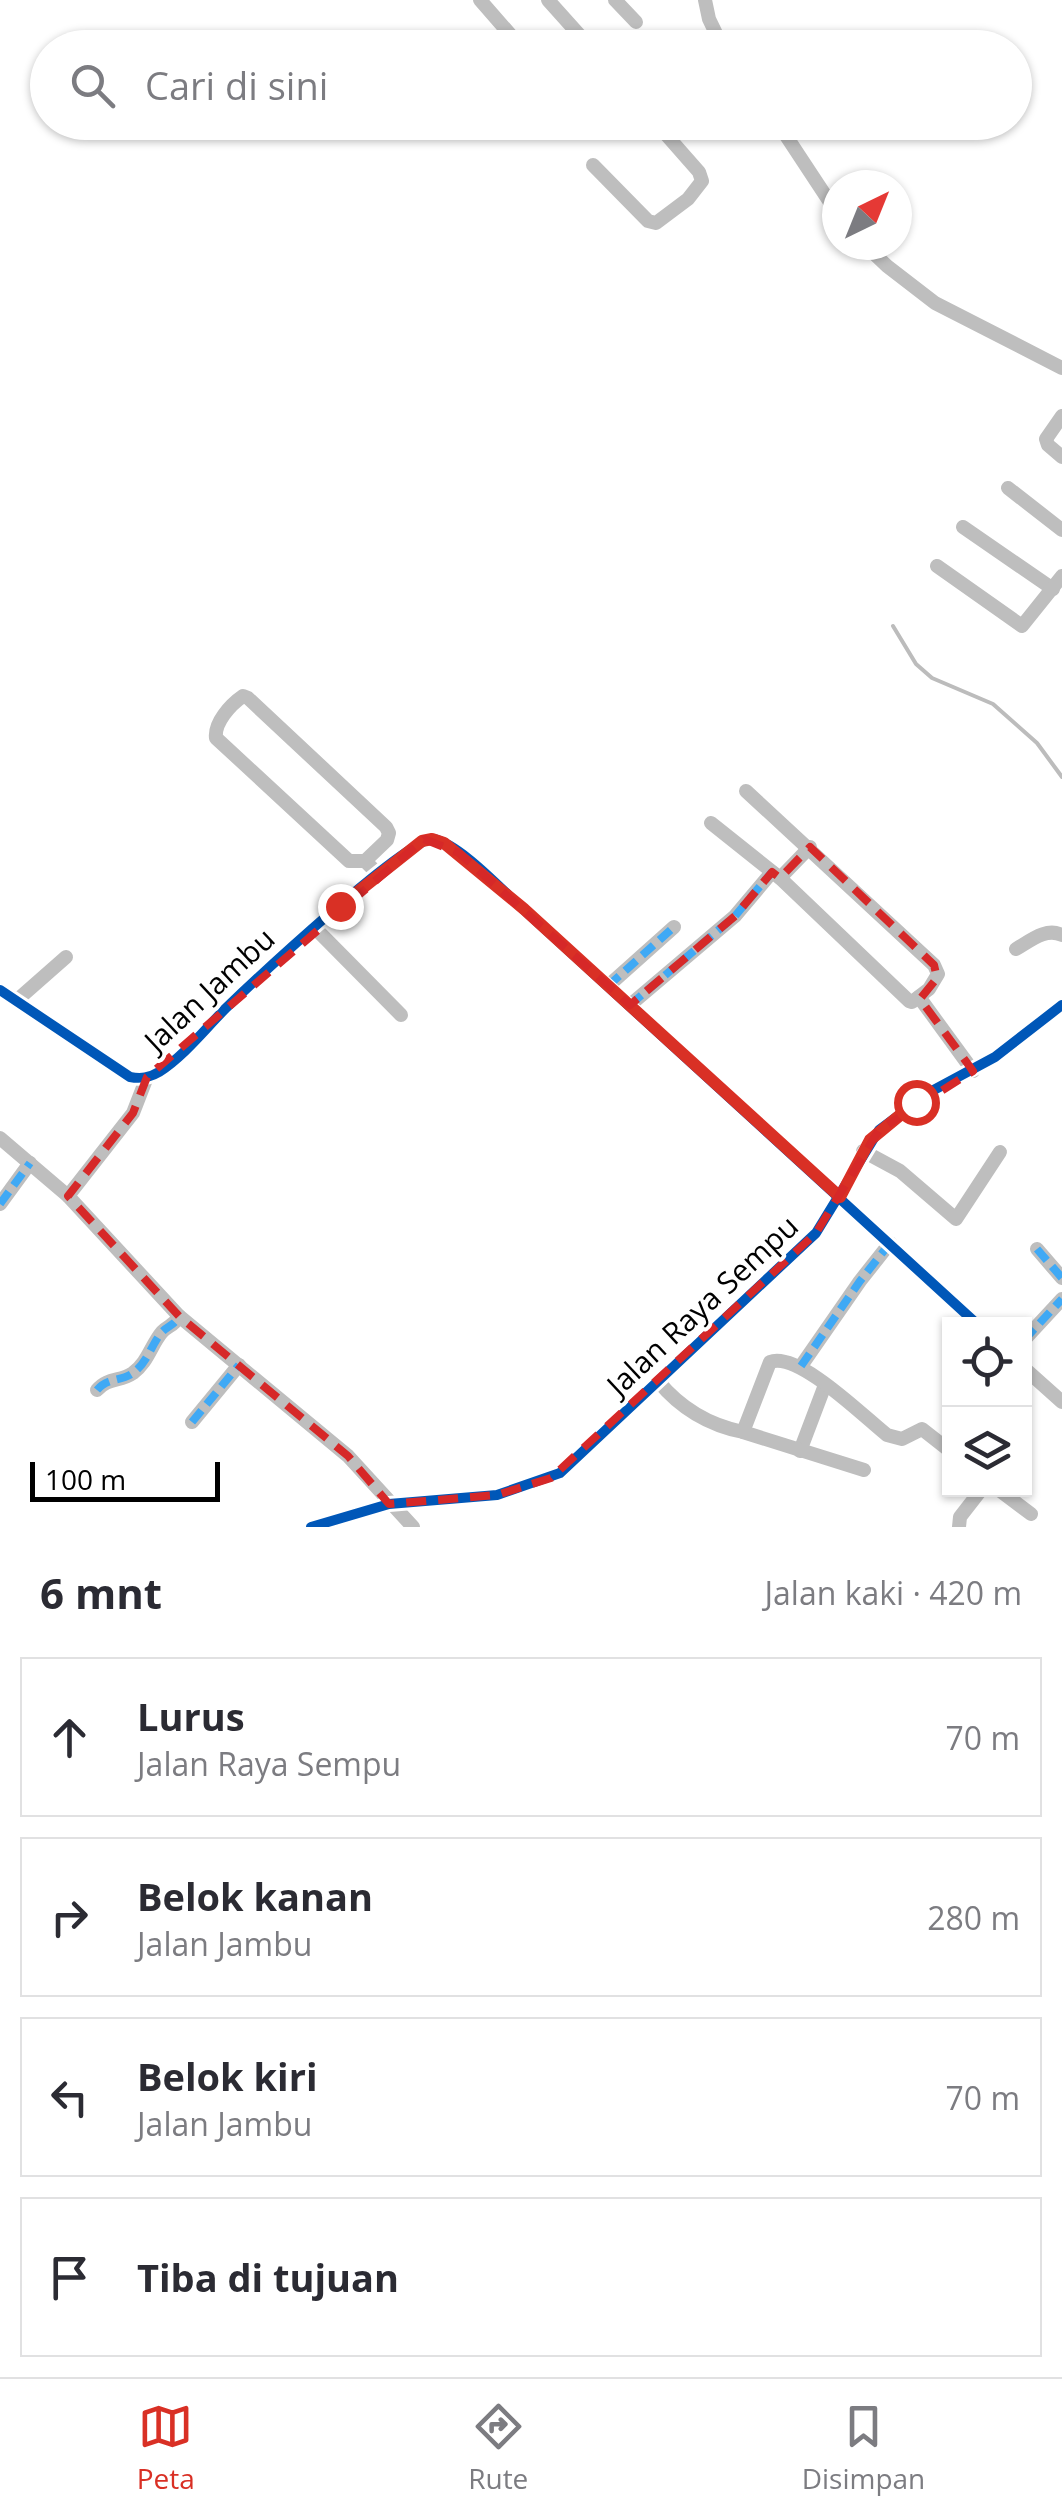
<!DOCTYPE html>
<html lang="id">
<head>
<meta charset="utf-8">
<style>
	:root { --surface:#fff; --page:#f2f2f3; --text:#2b2b33; --muted:#7c7c81; --line:#e1e1e2; --accent:#d93025 }
	body { margin:0; font-family:"Open Sans",sans-serif; background:var(--page); color:var(--text) }
	.controls { position:absolute; right:30px; bottom:30px; display:grid; overflow:hidden; border-radius:0px; box-shadow:0 2px 8px #0004 }
	.controls button { width:90px; height:90px; display:grid; place-items:center; padding:0; border:0; border-bottom:2px solid var(--line); background:var(--surface); color:var(--text); font:50px sans-serif }
	.compass { position:absolute; left:822px; top:170px; width:90px; height:90px; border-radius:50%; background:var(--surface); box-shadow:0 2px 8px #0004; rotate:43deg }
	.scale { position:absolute; left:30px; bottom:25px; width:190px; box-sizing:border-box; padding-left:10px; border:5px solid #000; border-top:0; font-size:28px; line-height:35px; white-space:nowrap; color:#000; -webkit-text-stroke:8px #fff; paint-order:stroke }
	.stop { position:absolute; width:30px; height:30px; margin:-22px; border:8px solid #d93025; border-radius:50%; background:#fff }
	.stop.end { background:#d93025; border-color:#fff; box-shadow:0 2px 10px #0008 }
	.list { margin:0; padding:0; list-style:none }
	h2 { display:flex; justify-content:space-between; align-items:center; height:130px; margin:0; padding:0 40px; font-size:42px }
	h2 small { font-size:32px; font-weight:400; color:var(--muted) }
	.list li { display:grid; grid-template-columns:65px 1fr auto; gap:30px; align-items:center; box-sizing:border-box; height:160px; margin:0 20px 20px; padding:0 20px; border:2px solid var(--line); border-radius:0px }
	.list b { display:block; font-size:38px; white-space:nowrap }
	.list p { margin:0; font-size:32px; white-space:nowrap; color:var(--muted) }
	.list em { font-size:32px; font-style:normal; color:var(--muted) }
	.icon { flex:none; width:55px; height:55px; fill:none; stroke:currentColor; stroke-width:2; stroke-linecap:round; stroke-linejoin:round }
	.map { position:relative; flex:none; width:1062px; height:1527px; overflow:hidden }
	.search { position:absolute; background:var(--surface); box-shadow:0 2px 8px #0004; left:30px; right:30px; top:30px; height:110px; display:flex; align-items:center; gap:25px; box-sizing:border-box; padding:0 35px; border-radius:55px; color:var(--muted); font-size:38px }
	.sheet { height:850px; background:var(--surface) }
	nav { display:flex; justify-content:space-around; align-items:center; box-sizing:border-box; height:140px; border-top:2px solid var(--line); background:var(--surface); font-size:28px; color:var(--muted) }
	nav a { display:grid; justify-items:center; gap:5px }
	nav .on { color:var(--accent) }
	.map>svg:first-child { display:block }
</style>
</head>
<body>
<div class="map">
<svg width="1062" height="1527" viewBox="0 0 1062 1527">
	<rect width="100%" height="100%" fill="#fff"/>
	<g fill="none" stroke-linecap="round" stroke-linejoin="round">
		<path stroke="#bcbcbc" stroke-width="4" d="M893,626L916,664L932,678L993,704L1037,743L1062,777"/>
		<g stroke="#bebebe" stroke-width="14">
			<path d="M480,0L522,48"/>
			<path d="M548,0L591,48"/>
			<path d="M615,0L636,22"/>
			<path d="M705,0L709,19L723,48"/>
			<path d="M777,122L837,213"/>
			<path d="M593,165L648,221L656,223L688,199L702,181L699,172L655,122"/>
			<path d="M865,245L887,266L935,303L1062,368"/>
			<path d="M1062,416L1046,439L1048,445L1062,457"/>
			<path d="M1008,488L1062,530"/>
			<path d="M963,527L1053,589"/>
			<path d="M937,566L1022,626L1062,576"/>
			<path d="M711,823L780,878L909,1001L912,1002L929,989L938,974L934,965L746,791"/>
			<path d="M365,861L387,840L389,833L386,827L248,698L243,696C230,705 214,723 216,738L349,861H365L378,874"/>
			<path d="M780,878L810,847"/>
			<path d="M314,927L401,1015"/>
			<path d="M1016,949C1030,941 1046,927 1062,935"/>
			<path d="M608,986L674,927"/>
			<path d="M0,990L130,1077C141,1079 149,1078 159,1072C184,1056 205,1029 226,1008C252,983 409,836 433,839C459,843 503,891 523,909L977,1324"/>
			<path d="M919,997L973,1071"/>
			<path d="M16,1001L66,957"/>
			<path d="M630,1005L735,916L772,872"/>
			<path d="M0,1138L68,1196L179,1316L348,1456L413,1527"/>
			<path d="M863,1151L900,1171L956,1219L1000,1152"/>
			<path d="M68,1196L133,1113L147,1077"/>
			<path d="M0,1204L30,1163"/>
			<path d="M1037,1249L1062,1278"/>
			<path d="M1024,1340L1062,1299"/>
			<path d="M801,1366L860,1281L890,1243"/>
			<path d="M1024,1368L1062,1402"/>
			<path d="M658,1381C681,1409 708,1425 743,1432"/>
			<path d="M97,1390C108,1377 120,1382 133,1373C148,1362 151,1345 162,1332C169,1325 174,1326 179,1316"/>
			<path d="M192,1422L239,1365"/>
			<path d="M800,1451L825,1385"/>
			<path d="M864,1470L743,1432L770,1362C798,1351 863,1416 887,1435L902,1439L922,1429L950,1451"/>
			<path d="M999,1490L1031,1514"/>
			<path d="M311,1527L389,1504L497,1495L560,1473L816,1233L879,1130L930,1092L995,1057L1062,1005"/>
			<path d="M959,1527L960,1517L981,1490"/>
		</g>
		<g stroke="#3fa9f5" stroke-width="8" stroke-dasharray="15 8" stroke-linecap="butt">
			<path d="M608,986L674,927"/>
			<path d="M630,1005L735,916L772,872"/>
			<path d="M0,1204L30,1163"/>
			<path d="M1037,1249L1062,1278"/>
			<path d="M1024,1340L1062,1299"/>
			<path d="M801,1366L860,1281L890,1243"/>
			<path d="M97,1390C108,1377 120,1382 133,1373C148,1362 151,1345 162,1332C169,1325 174,1326 179,1316"/>
			<path d="M192,1422L239,1365"/>
		</g>
		<defs>
			<g id="cycleway">
				<path d="M0,990L130,1077C141,1079 149,1078 159,1072C184,1056 205,1029 226,1008C252,983 409,836 433,839C459,843 503,891 523,909L977,1324"/>
				<path d="M311,1527L389,1504L497,1495L560,1473L816,1233L879,1130L930,1092L995,1057L1062,1005"/>
			</g>
		</defs>
		<use href="#cycleway" stroke="#fff" stroke-width="16"/>
		<use href="#cycleway" stroke="#0057b8" stroke-width="10"/>
	</g>
	<g fill="none" stroke-linecap="round" stroke-linejoin="round">
		<path stroke="#d93025" stroke-width="12" d="M340,906L422,841L432,839L444,843L524,909L840,1197L870,1140L916,1102"/>
	</g>
	<path fill="none" stroke="#d62828" stroke-width="8" stroke-dasharray="20 12" stroke-linejoin="round" d="M424,839L459,853L630,1005L735,916L772,872L780,878L810,847L934,965L937,978L920,999L973,1071L879,1130L816,1233L551,1478L497,1495L389,1504L348,1456L179,1316L68,1196L133,1113L147,1077Z"/>
	<g text-anchor="middle" dominant-baseline="central" stroke-width="8" stroke-linejoin="round" paint-order="stroke">
		<g font-size="30" fill="#000" stroke="#fff">
			<text transform="translate(209 989) rotate(-43)">Jalan Jambu</text>
			<text transform="translate(702 1305) rotate(-43)">Jalan Raya Sempu</text>
		</g>
	</g>
</svg>
<div class="controls">
<button><svg class="icon" aria-label="locate" viewBox="0 0 24 24"><circle cx="12" cy="12" r="6"/><path d="M12 2v4M12 18v4M2 12h4M18 12h4"/></svg></button>
<button><svg class="icon" aria-label="layers" viewBox="0 0 24 24"><path d="M12 4l9 5-9 5-9-5zM3 14l9 5 9-5"/></svg></button>
</div>
<svg class="compass" viewBox="-18 -18 36 36"><path d="M0-13l5 13h-10z" fill="#e53935"/><path d="M0 13l5-13h-10z" fill="#7c7c81"/></svg>
<div class="scale">100 m</div>
<div class="stop" style="left:916px;top:1102px"></div>
<div class="stop end" style="left:340px;top:906px"></div>
<div class="search"><svg class="icon" aria-label="search" viewBox="0 0 24 24"><circle cx="10" cy="10" r="6"/><path d="M15 15l6 6"/></svg>Cari di sini</div>
</div>
<section class="sheet">
<h2>6 mnt<small>Jalan kaki · 420 m</small></h2>
<ul class="list">
<li><svg class="icon" aria-label="ahead" viewBox="0 0 24 24"><path d="M12 20V5M6 11l6-6 6 6"/></svg><div><b>Lurus</b><p>Jalan Raya Sempu</p></div><em>70 m</em></li>
<li><svg class="icon" aria-label="right" viewBox="0 0 24 24"><path d="M7 20v-9h11M14 6l5 5-5 5"/></svg><div><b>Belok kanan</b><p>Jalan Jambu</p></div><em>280 m</em></li>
<li><svg class="icon" aria-label="left" viewBox="0 0 24 24"><path d="M17 20v-9H6M10 6l-5 5 5 5"/></svg><div><b>Belok kiri</b><p>Jalan Jambu</p></div><em>70 m</em></li>
<li><svg class="icon" aria-label="arrive" viewBox="0 0 24 24"><path d="M6 21V4h12l-3 4 3 4H6"/></svg><div><b>Tiba di tujuan</b></div></li>
</ul>
</section>
<nav>
<a class="on"><svg class="icon" aria-label="map" viewBox="0 0 24 24"><path d="M3 6l6-2 6 2 6-2v14l-6 2-6-2-6 2zM9 4v14M15 6v14"/></svg>Peta</a>
<a><svg class="icon" aria-label="directions" viewBox="0 0 24 24"><path d="M12 3l9 9-9 9-9-9zM9 14v-3h6M13 9l2 2-2 2"/></svg>Rute</a>
<a><svg class="icon" aria-label="saved" viewBox="0 0 24 24"><path d="M7 4h10v16l-5-4-5 4z"/></svg>Disimpan</a>
</nav>
</body>
</html>
